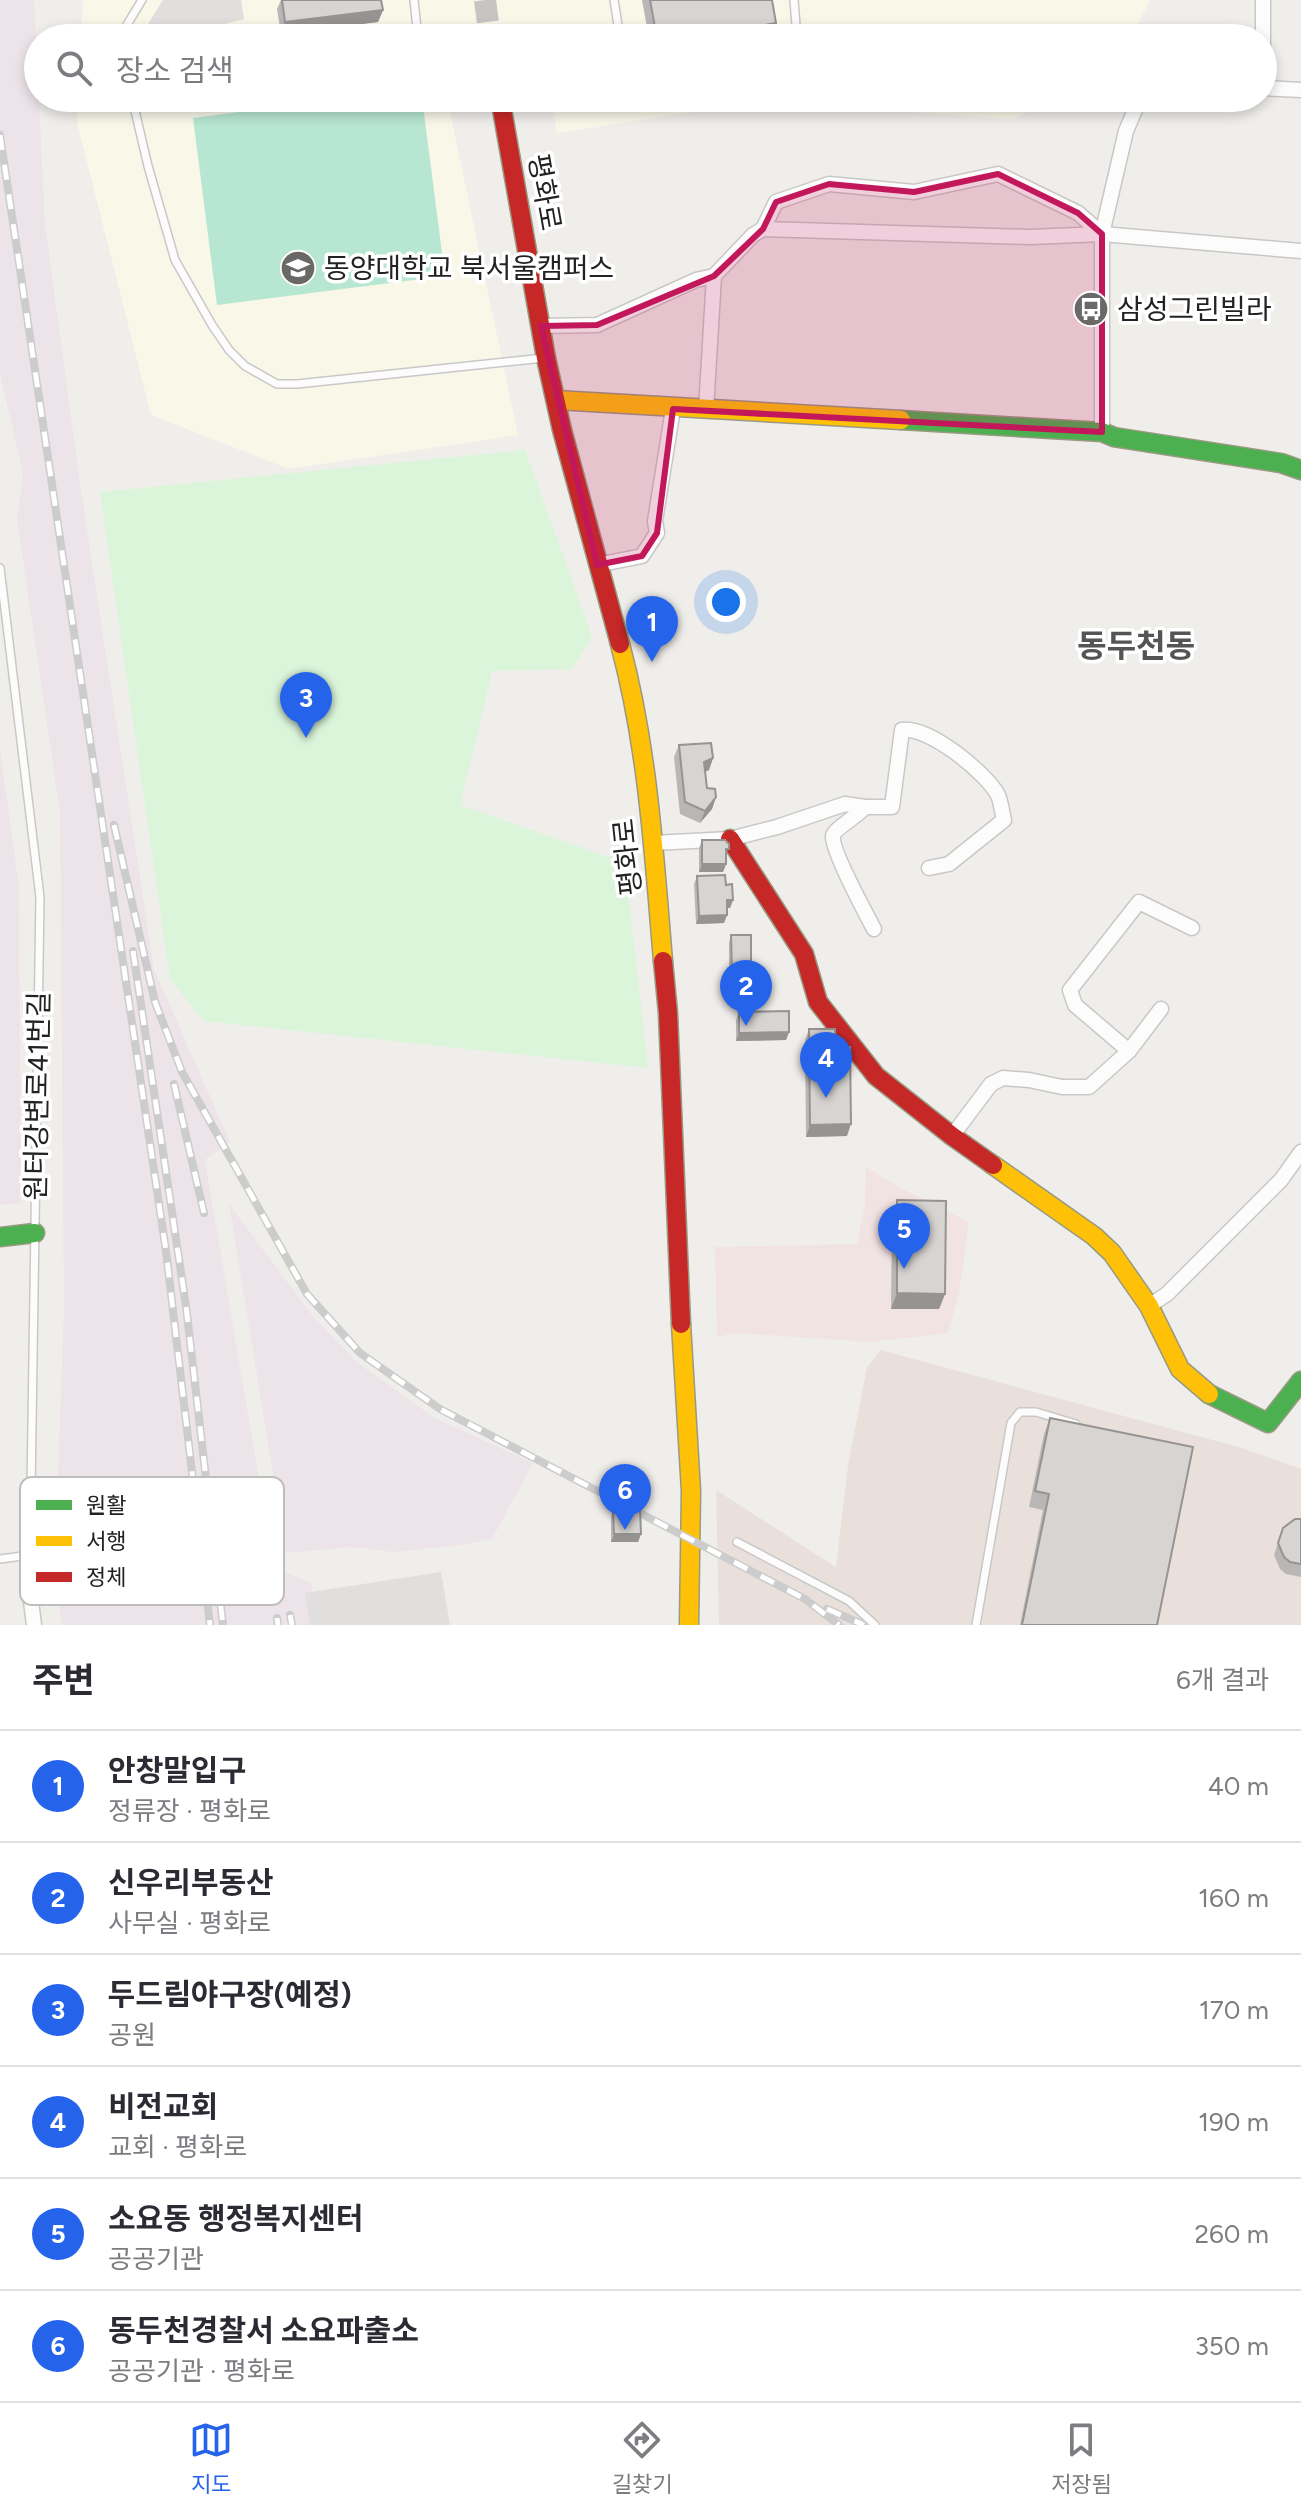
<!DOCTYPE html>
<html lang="ko">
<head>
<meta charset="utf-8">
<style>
	:root { --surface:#fff; --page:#f2f2f3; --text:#2b2b33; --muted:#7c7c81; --line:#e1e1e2; --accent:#2563eb }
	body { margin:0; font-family:Figtree,"Noto Sans KR",sans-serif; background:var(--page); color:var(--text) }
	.you { position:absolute; left:726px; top:602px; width:28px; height:28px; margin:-20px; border:6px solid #fff; border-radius:50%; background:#1a73e8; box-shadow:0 0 0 12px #1a73e833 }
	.badge { display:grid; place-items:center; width:52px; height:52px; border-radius:50%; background:var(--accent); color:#fff; font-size:26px; font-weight:700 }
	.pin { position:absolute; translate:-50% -66px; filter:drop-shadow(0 2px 4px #0008) }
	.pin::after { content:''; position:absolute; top:42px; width:28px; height:24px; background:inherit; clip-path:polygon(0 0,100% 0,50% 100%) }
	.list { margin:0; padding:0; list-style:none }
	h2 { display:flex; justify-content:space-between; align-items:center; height:104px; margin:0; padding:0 32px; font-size:34px }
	h2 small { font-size:26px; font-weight:400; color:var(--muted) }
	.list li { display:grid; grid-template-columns:52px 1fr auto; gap:24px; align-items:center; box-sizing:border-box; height:112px; padding:0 32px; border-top:2px solid var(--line) }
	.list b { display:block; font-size:30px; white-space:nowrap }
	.list p { margin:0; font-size:26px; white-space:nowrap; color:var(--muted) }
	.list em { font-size:26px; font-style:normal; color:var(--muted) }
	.icon { flex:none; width:44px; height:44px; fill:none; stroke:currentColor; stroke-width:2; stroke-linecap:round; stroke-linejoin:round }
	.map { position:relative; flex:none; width:1301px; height:1625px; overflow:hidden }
	.search { position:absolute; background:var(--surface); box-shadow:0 4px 12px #0003; left:24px; right:24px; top:24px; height:88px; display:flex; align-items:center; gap:20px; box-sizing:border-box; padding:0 28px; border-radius:44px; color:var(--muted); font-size:30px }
	.sheet { height:776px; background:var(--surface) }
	nav { display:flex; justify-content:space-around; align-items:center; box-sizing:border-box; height:112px; border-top:2px solid var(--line); background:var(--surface); font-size:22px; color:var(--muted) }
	nav a { display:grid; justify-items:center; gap:4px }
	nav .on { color:var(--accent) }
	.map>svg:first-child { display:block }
</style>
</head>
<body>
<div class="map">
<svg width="1301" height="1625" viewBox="0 0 1301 1625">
	<rect width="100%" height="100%" fill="#f0eeeb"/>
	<path fill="#f1e3e1" d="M866,1167L901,1188L969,1222L959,1294L948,1333L871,1342L735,1333L717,1337L715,1247L857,1244L865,1204Z"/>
	<g fill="#ede4e9">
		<path d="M0,0H34L45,224L80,484L154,969L230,1142L205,1160L274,1568L311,1583L318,1625H62L54,1578L64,1310L60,813L17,519L23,474L0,374Z"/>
		<path d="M0,748L19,887L21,1203L0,1205Z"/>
		<path d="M229,1204L312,1315L358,1363L435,1418L533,1463L492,1539L463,1545L392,1552L352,1547L286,1553Z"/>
	</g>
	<g fill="#f8f7e8">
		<path d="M83,0H1150L1131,38H81Z"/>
		<path d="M78,98H447L518,435L289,469L151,415L77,122Z"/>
		<path d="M551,98H780L557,133Z"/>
		<path d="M851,98H1056L1012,119L851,108Z"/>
	</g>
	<path fill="#eae0db" d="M881,1350L1242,1448L1301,1469V1625H719L716,1490L836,1567L848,1465L867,1367Z"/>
	<path fill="#daf5da" d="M525,450L592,636L572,669L492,671L460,805L625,863L648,1068L204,1021L170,979L100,492Z"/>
	<path fill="#b7e6d2" d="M345,98H422L445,276L217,305L193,118Z"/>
	<g fill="#e0dfde">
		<path d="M163,0H241L244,19L217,26L203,38H144L143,32Z"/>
		<path d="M441,1572L450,1625H310L305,1593Z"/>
	</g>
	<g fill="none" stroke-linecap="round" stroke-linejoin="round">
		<path stroke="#c7c5c3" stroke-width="22" stroke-dasharray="22 11" stroke-linecap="butt" d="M485,0L490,38"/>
		<defs>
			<g id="lane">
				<path d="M414,0L418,38"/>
				<path d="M614,0L620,38"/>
				<path d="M794,0L797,38"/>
				<path d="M125,38V28L142,0"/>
				<path d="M132,98L148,166L175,260L212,325L229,350L245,366L277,384H297L544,358"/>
				<path d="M0,568L40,897L30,1555L0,1559"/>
				<path d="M737,1542L849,1601L875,1625"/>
				<path d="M976,1625L1011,1423L1020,1412H1036L1076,1424"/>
			</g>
			<g id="street">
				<path d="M1263,0V88"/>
				<path d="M1263,88L1301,90"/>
				<path d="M763,229L1030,237L1102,234L1301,251"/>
				<path d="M541,326L597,325L696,280L714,276L753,235L763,229L776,202L829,184L914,192L998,174L1078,213L1102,234"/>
				<path d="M706,410L714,276"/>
				<path d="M1102,432V234L1126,131L1137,105L1146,98"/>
				<path d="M597,565L642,556L657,533L655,521L673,409"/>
				<path d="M865,807C859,815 834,829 833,836C831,849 866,914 874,929"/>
				<path d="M654,843L730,839L777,827L845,804L865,807H892L902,730C929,726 985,772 998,795C1001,802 1002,812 1004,820L949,864L929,868"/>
				<path d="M1129,1051L1075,1005L1070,990L1139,902L1192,928"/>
				<path d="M952,1136L991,1084L1003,1078L1029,1080L1062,1087H1089L1129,1051L1161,1009"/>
				<path d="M1149,1306L1167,1294L1281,1180L1301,1152"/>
				<path d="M30,1555V1593L34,1625"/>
			</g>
			<g id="fast">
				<path d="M901,420L1102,432L1114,437L1281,463L1301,470"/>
				<path d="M0,1237L35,1233"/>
				<path d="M1209,1394L1268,1423L1301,1381"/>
			</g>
			<g id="slow">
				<path d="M556,400L901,420"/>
				<path d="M620,644C648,748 654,854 663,961"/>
				<path d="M993,1165L1094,1236L1112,1253L1149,1306L1180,1369L1209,1394"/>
				<path d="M681,1324L691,1491L689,1625"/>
			</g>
			<g id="jam">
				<path d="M500,98L546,358L562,430L620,644"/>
				<path d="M730,839L804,954L818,1002L876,1076L952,1136L993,1165"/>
				<path d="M663,961L668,1013L681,1324"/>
			</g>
		</defs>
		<use href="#lane" stroke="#c9c8c7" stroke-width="10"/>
		<use href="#street" stroke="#c9c8c7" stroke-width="17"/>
		<use href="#fast" stroke="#999a82" stroke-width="21"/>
		<use href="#slow" stroke="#999a82" stroke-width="21"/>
		<use href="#jam" stroke="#999a82" stroke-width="21"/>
		<use href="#lane" stroke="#fdfcfc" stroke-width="7"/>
		<use href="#street" stroke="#fdfcfc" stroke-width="14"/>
		<use href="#fast" stroke="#4caf50" stroke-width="18"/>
		<use href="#slow" stroke="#ffc107" stroke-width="18"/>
		<use href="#jam" stroke="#c62828" stroke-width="18"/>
		<defs>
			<g id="rail">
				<path d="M0,135L166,1251L210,1625"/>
				<path d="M114,825L155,1002L182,1072L307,1294L360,1353L440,1409L805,1599L839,1625"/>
				<path d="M133,951L186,1306L223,1625"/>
				<path d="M174,1084L204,1213"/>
				<path d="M827,1609L864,1625"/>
				<path d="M290,1615L292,1625"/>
				<path d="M277,1618L278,1625"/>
			</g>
		</defs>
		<use href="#rail" stroke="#ccc" stroke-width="8"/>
		<use href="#rail" stroke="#fff" stroke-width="5" stroke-dasharray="15" stroke-linecap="butt"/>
	</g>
	<g fill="#b9b6b5">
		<path d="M281,0H381L383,10L378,22L281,34L277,9Z"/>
		<path d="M642,0H772L776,23L770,38H649Z"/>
		<path d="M679,745L713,758L709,770L705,772L707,788L716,797L712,809L700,823L680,814L674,757Z"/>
		<path d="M702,840L726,856V864L723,872H699V848Z"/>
		<path d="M697,876L726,885L733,900L730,908H727V915L724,923L696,924L694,884Z"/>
		<path d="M731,935L748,981H729V943Z"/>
		<path d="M739,1012L789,1032L786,1040L736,1041V1020Z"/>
		<path d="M809,1029L836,1047L847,1136L806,1137L805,1041Z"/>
		<path d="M897,1200L945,1294L939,1309H891L892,1216Z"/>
		<path d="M1050,1418L1157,1625H1020L1043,1510L1029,1507L1044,1434Z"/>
		<path d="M613,1509L641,1534L638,1542H611V1517Z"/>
		<path d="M1301,1519V1577L1286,1574L1280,1569L1274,1555L1283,1528Z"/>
	</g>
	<g fill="#969493">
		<path d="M383,10L378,22L281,34L285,22Z"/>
		<path d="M776,23L770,38H693Z"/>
		<path d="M713,758L709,770L699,774L704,762Z"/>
		<path d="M716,797L712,809L700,823L705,811Z"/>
		<path d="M702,864H726L723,872H699Z"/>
		<path d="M727,900H733L730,908H724Z"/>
		<path d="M727,915L724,923L696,924L699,916Z"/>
		<path d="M732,973H751L748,981H729Z"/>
		<path d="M789,1032L786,1040L736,1041L739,1033Z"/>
		<path d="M851,1124L847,1136L806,1137L810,1125Z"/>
		<path d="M897,1293L945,1294L939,1309H891Z"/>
		<path d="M614,1534H641L638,1542H611Z"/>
	</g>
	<g fill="#d7d4d2" stroke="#969493" stroke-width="2">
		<path d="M282,0H381L383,10L285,22Z"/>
		<path d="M650,0H772L776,23L693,38H657Z"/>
		<path d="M711,743L713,758L704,762L707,788L715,789L716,797L705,811L685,802L679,745Z"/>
		<path d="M702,840H725L729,844V849H726V864H702Z"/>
		<path d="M725,875L726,885L732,884L733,900H727V915L699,916L697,876Z"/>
		<path d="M731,935H751V973H732Z"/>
		<path d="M789,1011V1032L739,1033V1012Z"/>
		<path d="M809,1029H835L836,1047H850L851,1124L810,1125Z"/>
		<path d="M897,1200L946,1201L945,1294L897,1293Z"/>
		<path d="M1050,1418L1193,1447L1157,1625H1022L1049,1494L1035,1491Z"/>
		<path d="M613,1509H640L641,1534H614Z"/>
		<path d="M1295,1519H1301V1564L1290,1562L1284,1557L1278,1543L1283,1528Z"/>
	</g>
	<path fill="#c2185b" fill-opacity="0.2" stroke="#c2185b" stroke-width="6" stroke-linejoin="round" d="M998,174L1078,213L1102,234V432L673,409L657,533L642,556L597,565L541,326L597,325L714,276L763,229L776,202L829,184L914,192Z"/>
	<defs>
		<symbol id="university-disc" viewBox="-11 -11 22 22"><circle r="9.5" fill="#6a6968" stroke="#fff"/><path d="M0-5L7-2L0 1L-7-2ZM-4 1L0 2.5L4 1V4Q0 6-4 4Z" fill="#fff"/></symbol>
		<symbol id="bus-disc" viewBox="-11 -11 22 22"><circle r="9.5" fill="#6a6968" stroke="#fff"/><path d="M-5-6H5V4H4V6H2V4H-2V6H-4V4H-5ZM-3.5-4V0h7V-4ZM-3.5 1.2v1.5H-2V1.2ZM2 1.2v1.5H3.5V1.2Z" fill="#fff"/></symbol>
	</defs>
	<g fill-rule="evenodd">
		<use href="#university-disc" x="278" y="248" width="40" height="40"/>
		<use href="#bus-disc" x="1071" y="289" width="40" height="40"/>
	</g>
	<g text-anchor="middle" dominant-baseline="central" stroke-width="7" stroke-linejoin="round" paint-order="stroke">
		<g font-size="28" fill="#222" stroke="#fff">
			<text transform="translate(545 192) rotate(80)">평화로</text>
			<text transform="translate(627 857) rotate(-96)">평화로</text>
			<text transform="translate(37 1096) rotate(-89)">원터강변로41번길</text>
		</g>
		<g font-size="28" fill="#222" stroke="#fff" text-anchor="start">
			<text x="324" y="268">동양대학교 북서울캠퍼스</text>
			<text x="1117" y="309">삼성그린빌라</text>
		</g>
		<g font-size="32" font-weight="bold" fill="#555" stroke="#fff">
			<text x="1136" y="646">동두천동</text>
		</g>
	</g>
	<rect x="20" y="1477" width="264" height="128" rx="12" fill="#fff" stroke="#bdbdbd" stroke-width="2"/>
	<rect x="36" y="1500" width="36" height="10" fill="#4caf50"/>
	<rect x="36" y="1536" width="36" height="10" fill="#ffc107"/>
	<rect x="36" y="1572" width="36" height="10" fill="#c62828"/>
	<g font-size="22" fill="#222">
		<text x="86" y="1513">원활</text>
		<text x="86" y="1549">서행</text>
		<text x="86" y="1585">정체</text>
	</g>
</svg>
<div class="you"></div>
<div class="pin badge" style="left:652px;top:662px">1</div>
<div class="pin badge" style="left:746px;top:1026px">2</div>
<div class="pin badge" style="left:306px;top:738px">3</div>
<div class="pin badge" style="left:826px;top:1098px">4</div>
<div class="pin badge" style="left:904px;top:1269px">5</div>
<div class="pin badge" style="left:625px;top:1530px">6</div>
<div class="search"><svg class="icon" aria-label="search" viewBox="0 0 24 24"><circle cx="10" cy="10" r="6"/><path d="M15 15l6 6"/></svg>장소 검색</div>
</div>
<section class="sheet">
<h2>주변<small>6개 결과</small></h2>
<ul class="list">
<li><span class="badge">1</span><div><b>안창말입구</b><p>정류장 · 평화로</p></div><em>40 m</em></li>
<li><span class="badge">2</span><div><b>신우리부동산</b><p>사무실 · 평화로</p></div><em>160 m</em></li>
<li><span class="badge">3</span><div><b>두드림야구장(예정)</b><p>공원</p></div><em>170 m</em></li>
<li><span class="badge">4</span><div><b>비전교회</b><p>교회 · 평화로</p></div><em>190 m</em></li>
<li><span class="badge">5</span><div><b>소요동 행정복지센터</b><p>공공기관</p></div><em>260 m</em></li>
<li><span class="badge">6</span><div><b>동두천경찰서 소요파출소</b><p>공공기관 · 평화로</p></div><em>350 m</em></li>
</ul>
</section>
<nav>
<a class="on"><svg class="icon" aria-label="map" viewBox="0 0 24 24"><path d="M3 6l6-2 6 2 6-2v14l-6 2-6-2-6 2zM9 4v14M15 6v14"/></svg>지도</a>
<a><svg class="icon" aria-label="directions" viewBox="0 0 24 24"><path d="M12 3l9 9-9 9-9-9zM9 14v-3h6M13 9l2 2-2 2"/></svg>길찾기</a>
<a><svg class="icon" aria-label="saved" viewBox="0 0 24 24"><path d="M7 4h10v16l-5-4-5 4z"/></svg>저장됨</a>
</nav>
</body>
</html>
